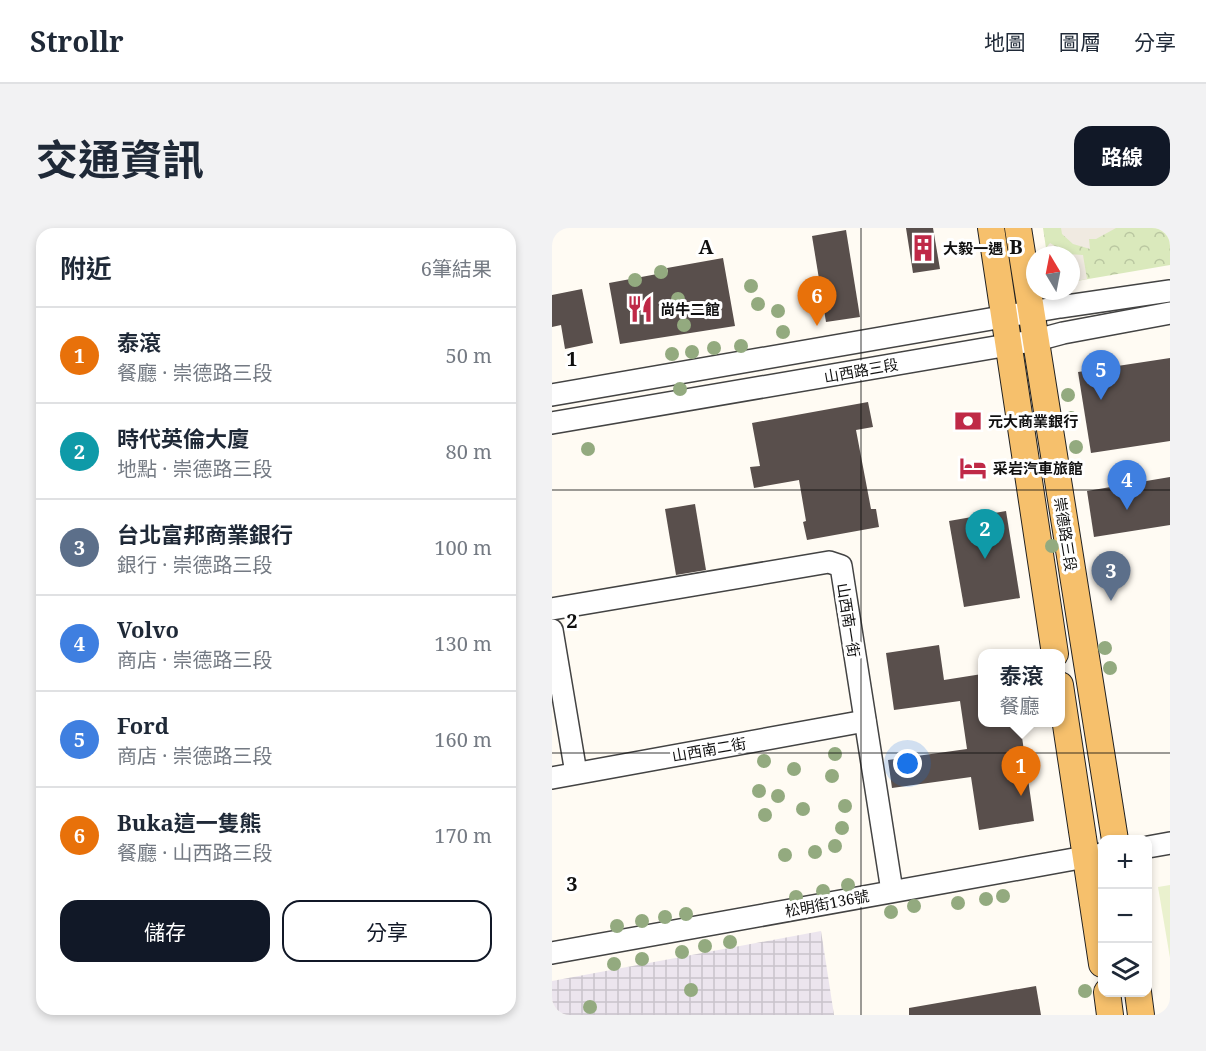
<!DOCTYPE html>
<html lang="zh-TW">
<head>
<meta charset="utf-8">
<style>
	:root { --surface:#fff; --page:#f2f2f3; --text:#1f2937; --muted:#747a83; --line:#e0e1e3; --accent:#111827 }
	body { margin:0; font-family:"Noto Serif","Noto Sans TC",serif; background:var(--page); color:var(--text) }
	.controls { position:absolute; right:18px; bottom:18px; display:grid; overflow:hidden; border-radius:12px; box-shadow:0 3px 9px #0003 }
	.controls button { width:54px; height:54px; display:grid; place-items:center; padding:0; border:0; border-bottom:2px solid var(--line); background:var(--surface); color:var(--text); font:30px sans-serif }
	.compass { position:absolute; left:474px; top:18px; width:54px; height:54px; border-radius:50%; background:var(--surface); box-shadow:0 3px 9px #0003; rotate:350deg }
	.you { position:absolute; left:356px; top:536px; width:21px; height:21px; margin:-15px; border:4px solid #fff; border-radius:50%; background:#1a73e8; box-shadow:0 0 0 9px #1a73e833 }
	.badge { display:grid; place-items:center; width:39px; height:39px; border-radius:50%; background:var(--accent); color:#fff; font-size:20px; font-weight:700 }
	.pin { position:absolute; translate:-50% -50px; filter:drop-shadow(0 2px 3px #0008) }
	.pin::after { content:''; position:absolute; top:32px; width:21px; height:18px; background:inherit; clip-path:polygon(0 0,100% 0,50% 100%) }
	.popup { position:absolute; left:426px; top:421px; width:87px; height:78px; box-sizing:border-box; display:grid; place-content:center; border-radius:12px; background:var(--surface); filter:drop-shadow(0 2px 4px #0005); font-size:20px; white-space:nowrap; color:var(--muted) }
	.popup b { font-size:22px; color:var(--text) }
	.popup::after { content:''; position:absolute; left:50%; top:100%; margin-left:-12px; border:12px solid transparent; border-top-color:var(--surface) }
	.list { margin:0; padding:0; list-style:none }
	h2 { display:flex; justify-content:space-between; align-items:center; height:78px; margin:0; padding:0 24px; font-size:26px }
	h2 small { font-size:20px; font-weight:400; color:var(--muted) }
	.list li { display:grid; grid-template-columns:39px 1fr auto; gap:18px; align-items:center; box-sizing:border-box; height:96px; padding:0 24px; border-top:2px solid var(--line) }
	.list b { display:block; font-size:22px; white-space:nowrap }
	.list p { margin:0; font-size:20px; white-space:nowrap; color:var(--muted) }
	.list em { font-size:20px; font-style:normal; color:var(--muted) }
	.actions { display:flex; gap:12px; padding:18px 24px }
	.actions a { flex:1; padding:14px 0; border:2px solid var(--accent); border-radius:18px; text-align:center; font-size:21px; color:var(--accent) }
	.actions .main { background:var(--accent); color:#fff }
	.icon { flex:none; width:33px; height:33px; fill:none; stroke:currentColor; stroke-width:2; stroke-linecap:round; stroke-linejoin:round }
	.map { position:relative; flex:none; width:618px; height:787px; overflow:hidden; border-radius:18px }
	header { display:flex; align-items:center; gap:36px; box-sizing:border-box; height:84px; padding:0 30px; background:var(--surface); border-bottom:2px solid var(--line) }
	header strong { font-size:28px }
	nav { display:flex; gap:33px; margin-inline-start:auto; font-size:21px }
	.intro { display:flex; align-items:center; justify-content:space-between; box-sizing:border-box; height:144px; padding:0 36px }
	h1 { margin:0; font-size:42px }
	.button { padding:15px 27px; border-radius:18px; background:var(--accent); color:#fff; font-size:21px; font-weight:700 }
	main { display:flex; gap:36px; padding:0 36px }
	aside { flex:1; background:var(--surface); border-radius:18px; box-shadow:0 3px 9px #0003 }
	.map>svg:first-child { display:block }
</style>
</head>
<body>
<header>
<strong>Strollr</strong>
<nav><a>地圖</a><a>圖層</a><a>分享</a></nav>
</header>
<div class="intro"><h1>交通資訊</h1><a class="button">路線</a></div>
<main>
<aside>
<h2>附近<small>6筆結果</small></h2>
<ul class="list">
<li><span class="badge" style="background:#e8710a">1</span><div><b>泰滾</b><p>餐廳 · 崇德路三段</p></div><em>50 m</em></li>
<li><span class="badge" style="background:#0f9aa8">2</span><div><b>時代英倫大廈</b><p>地點 · 崇德路三段</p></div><em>80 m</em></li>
<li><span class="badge" style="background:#5c6f8a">3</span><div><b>台北富邦商業銀行</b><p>銀行 · 崇德路三段</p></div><em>100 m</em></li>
<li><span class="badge" style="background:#3f7fe0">4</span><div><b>Volvo</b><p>商店 · 崇德路三段</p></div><em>130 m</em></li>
<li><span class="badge" style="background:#3f7fe0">5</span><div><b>Ford</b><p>商店 · 崇德路三段</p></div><em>160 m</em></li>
<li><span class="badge" style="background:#e8710a">6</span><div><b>Buka這一隻熊</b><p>餐廳 · 山西路三段</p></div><em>170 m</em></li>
</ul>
<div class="actions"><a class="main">儲存</a><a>分享</a></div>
</aside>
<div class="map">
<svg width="618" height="787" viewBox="0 0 618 787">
	<defs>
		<pattern id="industrial-grid" width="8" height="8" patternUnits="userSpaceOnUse" patternTransform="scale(1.5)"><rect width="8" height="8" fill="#ece5ee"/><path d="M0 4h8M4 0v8" fill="none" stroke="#c9c3cb"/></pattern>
		<pattern id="park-crowns" width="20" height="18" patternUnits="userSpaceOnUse" patternTransform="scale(1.5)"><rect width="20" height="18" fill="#dae9bc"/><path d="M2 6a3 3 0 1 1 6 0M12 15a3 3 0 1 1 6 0" fill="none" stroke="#bac7a1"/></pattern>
	</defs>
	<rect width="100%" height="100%" fill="#fffbf3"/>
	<path fill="url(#industrial-grid)" d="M269,703L282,787H0V753Z"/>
	<path fill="url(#park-crowns)" d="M491,0H618V37L519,54V27H495Z"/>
	<path fill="#eaf1ce" d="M618,657V730L606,659Z"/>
	<g fill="#f0eae1">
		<path d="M509,0H564L544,11H537L538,21L521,16L510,6Z"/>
		<path d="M498,15L516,26L531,27L535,51L519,54V27H495L494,20Z"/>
	</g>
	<g fill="#594f4c">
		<path d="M354,0H381L388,41L361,45Z"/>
		<path d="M294,2L308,89L274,94L260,8Z"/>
		<path d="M171,30L183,98L68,116L57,55L116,44L115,40Z"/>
		<path d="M30,61L41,115L13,121L9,97L0,99V67Z"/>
		<path d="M618,130V213L539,225L526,144Z"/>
		<path d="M316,174L321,199L304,202L319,281H324L327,299L255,312L251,294L254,293L247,252L202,260L198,239L208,238L200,195Z"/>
		<path d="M618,249V297L542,309L535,263Z"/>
		<path d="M143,276L154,342L124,347L113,281Z"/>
		<path d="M454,283L468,370L412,379L397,293Z"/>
		<path d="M387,417L392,452L430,446V495H468L482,593L427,602L419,549L340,560L336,532L415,521L408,473L342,482L334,425Z"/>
		<path d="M484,758L489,787H357V780Z"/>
	</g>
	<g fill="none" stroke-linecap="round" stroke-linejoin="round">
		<defs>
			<g id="minor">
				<path d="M0,167L508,79L618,63"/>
				<path d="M0,195L485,112L511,105L618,85"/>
				<path d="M0,381L277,334L289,338L340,663"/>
				<path d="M0,402L24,545"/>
				<path d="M0,550L313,493"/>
				<path d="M596,619L618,615"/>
				<path d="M0,725L550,626"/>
			</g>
			<g id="major">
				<path d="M439,0L503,426"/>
				<path d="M466,0L563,612"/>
				<path d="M508,457L550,736"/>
				<path d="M555,764L558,787"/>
				<path d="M586,764L589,787"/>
			</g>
		</defs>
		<use href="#minor" stroke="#434343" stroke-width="24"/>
		<use href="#major" stroke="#212121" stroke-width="28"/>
		<use href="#minor" stroke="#fff" stroke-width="21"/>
		<use href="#major" stroke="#f6c06c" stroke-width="26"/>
	</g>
	<g fill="#93aa7f">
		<circle cx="109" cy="44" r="7"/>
		<circle cx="83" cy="52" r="7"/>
		<circle cx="199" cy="58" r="7"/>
		<circle cx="126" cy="71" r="7"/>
		<circle cx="206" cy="76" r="7"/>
		<circle cx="226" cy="83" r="7"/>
		<circle cx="132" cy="97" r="7"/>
		<circle cx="231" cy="104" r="7"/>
		<circle cx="189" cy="118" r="7"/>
		<circle cx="162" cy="120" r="7"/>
		<circle cx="140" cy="124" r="7"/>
		<circle cx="120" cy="126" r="7"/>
		<circle cx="128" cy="161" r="7"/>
		<circle cx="516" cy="167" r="7"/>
		<circle cx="519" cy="190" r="7"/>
		<circle cx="524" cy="219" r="7"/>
		<circle cx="36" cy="221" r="7"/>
		<circle cx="458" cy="240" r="7"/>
		<circle cx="500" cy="318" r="7"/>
		<circle cx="553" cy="420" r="7"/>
		<circle cx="558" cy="440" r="7"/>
		<circle cx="283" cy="526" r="7"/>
		<circle cx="212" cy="533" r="7"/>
		<circle cx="242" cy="541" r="7"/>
		<circle cx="280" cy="548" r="7"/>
		<circle cx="207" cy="563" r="7"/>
		<circle cx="226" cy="568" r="7"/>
		<circle cx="293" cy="578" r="7"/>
		<circle cx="251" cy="581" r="7"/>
		<circle cx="213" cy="587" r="7"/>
		<circle cx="290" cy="600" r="7"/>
		<circle cx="283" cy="618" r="7"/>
		<circle cx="263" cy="624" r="7"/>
		<circle cx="233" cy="627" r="7"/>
		<circle cx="296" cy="657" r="7"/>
		<circle cx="271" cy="663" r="7"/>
		<circle cx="451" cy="668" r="7"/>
		<circle cx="244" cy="669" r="7"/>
		<circle cx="434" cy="671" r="7"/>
		<circle cx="406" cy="675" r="7"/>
		<circle cx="362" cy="678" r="7"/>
		<circle cx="339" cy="684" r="7"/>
		<circle cx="134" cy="686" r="7"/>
		<circle cx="113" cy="689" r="7"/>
		<circle cx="90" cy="693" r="7"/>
		<circle cx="65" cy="698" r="7"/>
		<circle cx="178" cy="714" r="7"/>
		<circle cx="153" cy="718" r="7"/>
		<circle cx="130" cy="724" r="7"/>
		<circle cx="90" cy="731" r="7"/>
		<circle cx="62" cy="736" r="7"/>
		<circle cx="139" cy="762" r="7"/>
		<circle cx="533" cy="763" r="7"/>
		<circle cx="38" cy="779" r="7"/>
	</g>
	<path fill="none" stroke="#101010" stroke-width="1.5" stroke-opacity="0.55" d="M309,0V787M0,262H618M0,525H618"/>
	<defs>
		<symbol id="building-bare" viewBox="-9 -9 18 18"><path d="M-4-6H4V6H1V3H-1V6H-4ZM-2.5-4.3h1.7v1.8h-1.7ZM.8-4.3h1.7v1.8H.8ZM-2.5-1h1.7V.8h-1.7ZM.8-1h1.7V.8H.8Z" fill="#bf2947" stroke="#fff" stroke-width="2.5" paint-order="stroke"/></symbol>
		<symbol id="restaurant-bare" viewBox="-9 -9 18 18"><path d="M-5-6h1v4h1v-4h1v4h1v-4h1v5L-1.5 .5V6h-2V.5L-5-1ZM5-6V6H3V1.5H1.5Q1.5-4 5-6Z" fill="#bf2947" stroke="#fff" stroke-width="2.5" paint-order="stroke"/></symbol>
		<symbol id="bank-bare" viewBox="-9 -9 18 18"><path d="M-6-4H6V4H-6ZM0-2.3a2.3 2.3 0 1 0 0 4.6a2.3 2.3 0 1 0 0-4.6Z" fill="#bf2947" stroke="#fff" stroke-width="2.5" paint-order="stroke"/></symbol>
		<symbol id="hotel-bare" viewBox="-9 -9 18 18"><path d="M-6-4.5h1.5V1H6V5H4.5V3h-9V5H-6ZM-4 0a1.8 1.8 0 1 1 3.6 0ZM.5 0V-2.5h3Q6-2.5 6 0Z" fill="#bf2947" stroke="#fff" stroke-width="2.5" paint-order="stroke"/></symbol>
	</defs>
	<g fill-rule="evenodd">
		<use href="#building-bare" x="352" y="1" width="38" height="38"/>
		<use href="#restaurant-bare" x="69" y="62" width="38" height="38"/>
		<use href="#bank-bare" x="397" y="174" width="38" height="38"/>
		<use href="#hotel-bare" x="402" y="221" width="38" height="38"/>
	</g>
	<g text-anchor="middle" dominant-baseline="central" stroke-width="6" stroke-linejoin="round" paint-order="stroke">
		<g font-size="15" font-weight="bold" fill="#101010" stroke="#fff" text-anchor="start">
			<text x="391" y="20">大毅一遇</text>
			<text x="108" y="81">尚牛二館</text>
			<text x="436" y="193">元大商業銀行</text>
			<text x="441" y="240">采岩汽車旅館</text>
		</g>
		<g font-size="15" fill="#101010" stroke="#fff">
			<text transform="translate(309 142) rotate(-10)">山西路三段</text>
			<text transform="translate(514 306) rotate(81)">崇德路三段</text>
			<text transform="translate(297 392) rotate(81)">山西南一街</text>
			<text transform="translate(157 521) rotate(-10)">山西南二街</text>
			<text transform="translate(275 675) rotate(-11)">松明街136號</text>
		</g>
	</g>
	<g font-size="20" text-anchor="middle" font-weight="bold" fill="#101010" stroke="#fff" stroke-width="6" stroke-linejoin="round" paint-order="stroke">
		<text x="154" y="26">A</text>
		<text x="464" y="26">B</text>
		<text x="20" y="138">1</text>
		<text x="20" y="400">2</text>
		<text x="20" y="663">3</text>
	</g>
</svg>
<div class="controls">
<button>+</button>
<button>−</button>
<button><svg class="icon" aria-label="layers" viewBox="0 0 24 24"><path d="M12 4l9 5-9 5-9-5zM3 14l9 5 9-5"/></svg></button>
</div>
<svg class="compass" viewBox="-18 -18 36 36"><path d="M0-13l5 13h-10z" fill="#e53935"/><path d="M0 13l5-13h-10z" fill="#747a83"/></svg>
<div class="you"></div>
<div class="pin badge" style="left:469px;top:568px;background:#e8710a">1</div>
<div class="popup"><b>泰滾</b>餐廳</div>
<div class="pin badge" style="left:433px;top:331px;background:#0f9aa8">2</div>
<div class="pin badge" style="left:559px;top:373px;background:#5c6f8a">3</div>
<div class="pin badge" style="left:575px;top:282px;background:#3f7fe0">4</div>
<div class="pin badge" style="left:549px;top:172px;background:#3f7fe0">5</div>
<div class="pin badge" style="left:265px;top:98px;background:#e8710a">6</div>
</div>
</main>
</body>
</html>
